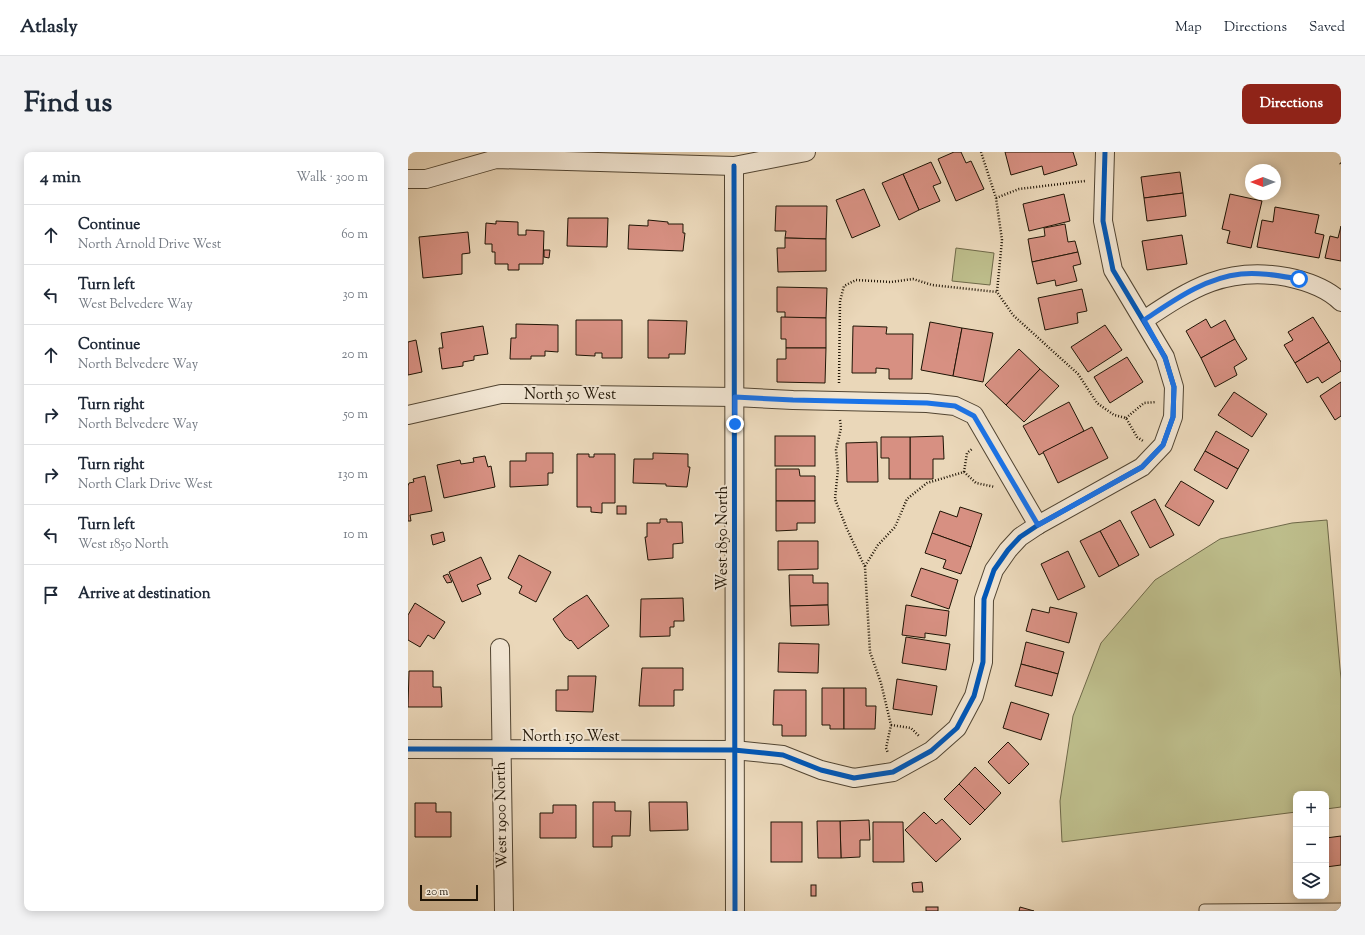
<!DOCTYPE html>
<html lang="en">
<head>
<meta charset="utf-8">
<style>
	:root { --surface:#fff; --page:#f2f2f3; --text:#1f2937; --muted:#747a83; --line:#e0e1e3; --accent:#8f2418 }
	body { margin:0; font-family:"Sorts Mill Goudy",serif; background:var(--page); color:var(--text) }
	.controls { position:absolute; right:12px; bottom:12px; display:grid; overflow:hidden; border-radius:8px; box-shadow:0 2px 10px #0003 }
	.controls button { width:36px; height:36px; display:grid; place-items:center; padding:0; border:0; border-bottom:1px solid var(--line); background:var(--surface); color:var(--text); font:20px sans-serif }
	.compass { position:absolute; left:837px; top:12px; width:36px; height:36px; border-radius:50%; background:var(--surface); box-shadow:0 2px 10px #0003; rotate:270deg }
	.scale { position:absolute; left:12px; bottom:10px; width:58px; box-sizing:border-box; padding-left:4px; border:2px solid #1f1405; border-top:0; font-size:11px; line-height:14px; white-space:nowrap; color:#1f1405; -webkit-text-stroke:3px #f1e5d2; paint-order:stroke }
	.stop { position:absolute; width:12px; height:12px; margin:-9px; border:3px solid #1a73e8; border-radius:50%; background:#fff }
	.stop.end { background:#1a73e8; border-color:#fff; box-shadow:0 1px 4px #0008 }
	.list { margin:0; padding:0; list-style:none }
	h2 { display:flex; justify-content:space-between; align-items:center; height:52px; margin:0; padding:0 16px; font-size:17px }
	h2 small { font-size:13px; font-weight:400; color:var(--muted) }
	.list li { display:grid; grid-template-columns:26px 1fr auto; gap:12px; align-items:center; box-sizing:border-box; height:60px; padding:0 16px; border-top:1px solid var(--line) }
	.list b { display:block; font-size:15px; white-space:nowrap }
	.list p { margin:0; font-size:13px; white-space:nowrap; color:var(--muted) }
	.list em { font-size:13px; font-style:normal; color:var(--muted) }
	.icon { flex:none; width:22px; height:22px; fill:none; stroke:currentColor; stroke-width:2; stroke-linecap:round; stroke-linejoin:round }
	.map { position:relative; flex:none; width:933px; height:759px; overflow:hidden; border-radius:8px }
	header { display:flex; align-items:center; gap:24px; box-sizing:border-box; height:56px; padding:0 20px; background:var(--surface); border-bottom:1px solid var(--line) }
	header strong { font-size:19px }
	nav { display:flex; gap:22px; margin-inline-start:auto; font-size:14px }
	.intro { display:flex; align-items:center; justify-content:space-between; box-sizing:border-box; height:96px; padding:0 24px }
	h1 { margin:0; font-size:28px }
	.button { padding:10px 18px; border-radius:8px; background:var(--accent); color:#fff; font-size:14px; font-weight:700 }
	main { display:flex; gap:24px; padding:0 24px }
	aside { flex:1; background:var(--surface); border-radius:8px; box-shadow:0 2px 10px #0003 }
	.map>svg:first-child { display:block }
</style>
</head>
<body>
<header>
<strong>Atlasly</strong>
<nav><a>Map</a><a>Directions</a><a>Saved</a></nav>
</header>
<div class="intro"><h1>Find us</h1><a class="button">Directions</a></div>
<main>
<aside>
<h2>4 min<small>Walk · 300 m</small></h2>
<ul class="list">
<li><svg class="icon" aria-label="ahead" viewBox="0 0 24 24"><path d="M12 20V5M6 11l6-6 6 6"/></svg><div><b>Continue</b><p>North Arnold Drive West</p></div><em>60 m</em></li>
<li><svg class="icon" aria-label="left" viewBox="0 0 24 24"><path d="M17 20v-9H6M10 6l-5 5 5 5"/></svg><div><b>Turn left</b><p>West Belvedere Way</p></div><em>30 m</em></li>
<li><svg class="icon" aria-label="ahead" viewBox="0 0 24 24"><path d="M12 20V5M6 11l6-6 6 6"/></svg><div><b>Continue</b><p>North Belvedere Way</p></div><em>20 m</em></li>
<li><svg class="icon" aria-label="right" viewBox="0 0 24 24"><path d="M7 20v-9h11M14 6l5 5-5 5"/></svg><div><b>Turn right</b><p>North Belvedere Way</p></div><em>50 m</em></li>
<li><svg class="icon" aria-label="right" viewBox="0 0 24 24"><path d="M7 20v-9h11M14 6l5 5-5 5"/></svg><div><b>Turn right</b><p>North Clark Drive West</p></div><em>130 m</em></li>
<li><svg class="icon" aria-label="left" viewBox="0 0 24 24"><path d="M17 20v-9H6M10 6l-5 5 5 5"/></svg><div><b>Turn left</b><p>West 1850 North</p></div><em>10 m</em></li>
<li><svg class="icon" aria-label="arrive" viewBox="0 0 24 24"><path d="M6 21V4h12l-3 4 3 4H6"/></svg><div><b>Arrive at destination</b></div></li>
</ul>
</aside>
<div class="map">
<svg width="933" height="759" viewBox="0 0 933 759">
	<rect width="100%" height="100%" fill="#ead7b9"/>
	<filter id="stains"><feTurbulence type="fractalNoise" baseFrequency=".005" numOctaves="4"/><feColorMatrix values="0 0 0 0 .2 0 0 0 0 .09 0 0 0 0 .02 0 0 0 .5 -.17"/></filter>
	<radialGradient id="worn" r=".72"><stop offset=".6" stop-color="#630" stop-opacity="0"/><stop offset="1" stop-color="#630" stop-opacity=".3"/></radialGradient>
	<g fill="#bdbd8b" stroke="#6e6848">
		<path d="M548,96L586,101L582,133L544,129Z"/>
		<path d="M919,368L933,527V655L918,657V642H888V660L654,690L652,649L665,564L693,491L747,428L812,387L884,371Z"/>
	</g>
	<g fill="#d79082" stroke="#1f1405">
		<path d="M546,0H553L558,11L563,9L576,37L548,49L530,7Z"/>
		<path d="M597,0H665L669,13L636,23L634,14L603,23Z"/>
		<path d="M523,10L533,31L525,34L532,49L511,58L495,22Z"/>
		<path d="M772,20L775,41L736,46L733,25Z"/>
		<path d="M495,22L511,58L491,68L474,31Z"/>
		<path d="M456,37L472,74L444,86L428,48Z"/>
		<path d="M775,41L778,64L739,69L736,46Z"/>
		<path d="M656,42L662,69L621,79L615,52Z"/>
		<path d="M822,42L854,49L843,96L819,91L822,79L814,77Z"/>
		<path d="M368,54H419L418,87L377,86L378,79H367Z"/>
		<path d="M867,55L911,63L907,81L916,83L911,106L849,95L854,68L865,70Z"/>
		<path d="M160,66H200L199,95L159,94Z"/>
		<path d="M240,68L260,70V72H275V81H277L275,99L220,97L221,73L240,74Z"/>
		<path d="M88,69L110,70V83H118V78L136,79L135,112H111V118H100V112H87V100H84V92H77L78,71L88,72Z"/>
		<path d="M657,72L660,90L667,89L670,100L624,110L620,87L637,84L636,76Z"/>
		<path d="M933,74V109L917,106L922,84L930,86Z"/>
		<path d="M60,80L62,101L54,102V122L15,126L11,85Z"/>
		<path d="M774,83L779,112L739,118L734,89Z"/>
		<path d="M377,86L418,87V119L370,120L369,96H377Z"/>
		<path d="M136,98H142L141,106L136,105Z"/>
		<path d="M670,100L673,112L665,114L669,129L648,134L647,128L629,132L624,110Z"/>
		<path d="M369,135L419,136L418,166H377V160H369Z"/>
		<path d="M674,137L679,159L669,161L670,171L637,178L630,146Z"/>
		<path d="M373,165L418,166V196H378V187H373Z"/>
		<path d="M905,165L921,190L887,211L876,193L885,188L880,180Z"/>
		<path d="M798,167L803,176L817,168L827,187L793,206L778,179Z"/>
		<path d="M168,168H214V206H194V201H187V204L168,203Z"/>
		<path d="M240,168L279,169L277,202H261V206H240Z"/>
		<path d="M522,170L554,176L545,224L513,218Z"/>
		<path d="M108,172L150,173V200L137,199V204H123V207H102L103,186H108Z"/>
		<path d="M697,173L714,198L680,220L663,195Z"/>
		<path d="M75,174L80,202L66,204V208L55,210V214L34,217L31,196H35L33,181Z"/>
		<path d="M445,174L479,175L478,182H505L504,227H481V217L468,216V221H444Z"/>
		<path d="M554,176L585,181L575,230L545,224Z"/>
		<path d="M827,187L839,207L826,215L829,223L807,235L793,206Z"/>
		<path d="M8,188L14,220L0,223V190Z"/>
		<path d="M921,190L933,210V219L914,231L910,225L899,231L887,211Z"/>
		<path d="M378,196H418L417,231L369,230V207H378Z"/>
		<path d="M611,197L632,217L598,253L577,233Z"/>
		<path d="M719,205L735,230L702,251L686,225Z"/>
		<path d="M632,217L651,234L616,270L598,253Z"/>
		<path d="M933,230V264L927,268L912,244Z"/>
		<path d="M826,240L859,262L844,285L810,263Z"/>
		<path d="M661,250L676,279L631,303L615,274Z"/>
		<path d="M684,275L700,306L650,331L635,300Z"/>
		<path d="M808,279L841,298L830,317L797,299Z"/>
		<rect x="367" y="284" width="40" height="30"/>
		<path d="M535,284L536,307H525V327H502V285Z"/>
		<path d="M473,285H502V327H481V306H473Z"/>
		<path d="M469,290L470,330H439L438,291Z"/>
		<path d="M797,299L830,317L819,337L786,318Z"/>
		<path d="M118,301H145V321H140V333L102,335V309H118Z"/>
		<path d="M245,301L280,302V315H282L279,335L258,334V332L225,331L226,307H245Z"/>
		<path d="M169,302H181V305H186V302H207V351H194V361L183,360V355H169Z"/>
		<path d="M77,304L80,315L83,314L87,335L36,346L29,313L52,308L53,312L66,310L65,306Z"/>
		<path d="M368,317H391L392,324H407V349H368Z"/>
		<path d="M17,324L24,359L2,363L3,369H0V334L1,331L6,330L5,327Z"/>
		<path d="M773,329L806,349L791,374L757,354Z"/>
		<path d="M747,347L766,383L742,396L723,360Z"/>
		<path d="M368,349H407V371H389V378L368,379Z"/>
		<rect x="209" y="354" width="9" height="8"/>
		<path d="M552,355L574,362L563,395L524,381L532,359L549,365Z"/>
		<path d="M252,367H259V370H274L275,391L265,392V406L240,408L237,385H239V371H252Z"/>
		<path d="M712,368L731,403L711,414L692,379Z"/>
		<path d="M692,379L711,414L691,425L672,389Z"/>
		<path d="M35,380L37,389L25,393L23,383Z"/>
		<path d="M524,381L563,395L553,422L535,416L538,408L517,401Z"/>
		<path d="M370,389H410V417L370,418Z"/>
		<path d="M660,399L677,435L650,448L633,412Z"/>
		<path d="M111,403L143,420L128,450L111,441L114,434L100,426Z"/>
		<path d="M73,405L83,427L69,433L73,442L54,450L41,420Z"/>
		<path d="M513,416L550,428L541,457L503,444Z"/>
		<path d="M40,422L44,430L39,431L35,424Z"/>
		<path d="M381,423H405V431H420V453L382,454Z"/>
		<path d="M179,443L201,474L170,497L163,488L162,489L157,485L145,467L160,455Z"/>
		<path d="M275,446L276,469H266V475H262V484L232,485L233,447Z"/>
		<path d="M7,451L37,470L26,487L20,483L12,495L0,488V463Z"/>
		<path d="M420,453L421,473L383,474L382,454Z"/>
		<path d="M498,453L541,459L538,484L517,481V486L494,483Z"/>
		<path d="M642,455L669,461L661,491L618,479L624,457L641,461Z"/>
		<path d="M498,485L542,492L538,518L494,511Z"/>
		<path d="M618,490L656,500L650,522L613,512Z"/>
		<path d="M371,491L411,492L410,521L370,520Z"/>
		<path d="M613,512L650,522L644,544L607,534Z"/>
		<path d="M234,516H275V538H266V554H231Z"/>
		<path d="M1,519H25V535H33L34,555H0Z"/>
		<path d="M160,524H188L185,560L148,559V538H160Z"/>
		<path d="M489,527L529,534L524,563L485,557Z"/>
		<path d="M414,536H436V577H422V573H414Z"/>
		<path d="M436,536H458V554H468L467,577H436Z"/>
		<path d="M366,538H398V584H374V573H365Z"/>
		<path d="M603,550L641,562L633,588L595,576Z"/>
		<path d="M600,590L621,612L601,632L580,610Z"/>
		<path d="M567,615L593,641L577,658L551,632Z"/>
		<path d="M551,632L577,658L562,673L536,647Z"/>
		<path d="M185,650H207V659H223L222,684H204V695H185Z"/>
		<path d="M241,650H279L280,678L242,679Z"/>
		<path d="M7,651H28V660H43V685H7Z"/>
		<path d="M145,653H168V686H132V661H145Z"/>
		<path d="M516,660L528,672L534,667L553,687L528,710L497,678Z"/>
		<path d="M461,668L462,688H452V705L433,706L432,669Z"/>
		<path d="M409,669H432L433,706H410Z"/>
		<rect x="363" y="670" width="31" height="40"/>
		<path d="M465,670H495L496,710H465Z"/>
		<path d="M933,684V713L918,715V686Z"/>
		<path d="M514,730L515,740H505L504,731Z"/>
		<rect x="403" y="733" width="5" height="11"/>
		<rect x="518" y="755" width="12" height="4"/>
		<path d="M612,755L626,759H611Z"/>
	</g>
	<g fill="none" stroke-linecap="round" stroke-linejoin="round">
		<defs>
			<path id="service" d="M796,759V757L933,756"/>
			<g id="minor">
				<path d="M326,14L327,759"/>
				<path d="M0,27H18L88,7L326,14L398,0"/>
				<path d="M736,168C784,136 818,114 879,125C898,129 919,136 933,150"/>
				<path d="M0,263L93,242L327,245L385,248L519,251L547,254L566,263L630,373"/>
				<path d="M92,496L96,759"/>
				<path d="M0,597L326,598L375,603L413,618L446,626L485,620L523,599L549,576L566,544L575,510L576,447L586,418L600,398L612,385L630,373L734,315L755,293L765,265L766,235L757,205L705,118L695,69L697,0"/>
			</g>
		</defs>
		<use href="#service" stroke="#524532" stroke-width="11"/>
		<use href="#minor" stroke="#524532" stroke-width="20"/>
		<g stroke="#1f1405" stroke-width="2.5" stroke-dasharray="1 2" stroke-linecap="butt">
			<path d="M573,0L588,46L594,88L589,140"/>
			<path d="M932,11L933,12"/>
			<path d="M588,46L611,37L677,29"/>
			<path d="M431,231L432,149L436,134L448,128L483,130L505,127L524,133L589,140L605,163L670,222L689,251L706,263L718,266L729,285L735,289"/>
			<path d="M718,266L736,251L748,250"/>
			<path d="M432,268L433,276L428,298L430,317L427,347L439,377L457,415L462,500L473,531L483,573L478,596L480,601"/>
			<path d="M556,320L559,301L564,297"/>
			<path d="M457,414L470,393L487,375L499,347L519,331L556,320L568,331L587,335"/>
			<path d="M483,573L503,576L511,584"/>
		</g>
		<use href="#service" stroke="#f1e5d2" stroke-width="9"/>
		<use href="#minor" stroke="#f1e5d2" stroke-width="18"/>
		<defs>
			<g id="cycleway">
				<path d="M326,14L327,759"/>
				<path d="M0,597L326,598L375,603L413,618L446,626L485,620L523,599L549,576L566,544L575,510L576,447L586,418L600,398L612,385L630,373L734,315L755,293L765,265L766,235L757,205L705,118L695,69L697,0"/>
			</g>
		</defs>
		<use href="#cycleway" stroke="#f1e5d2" stroke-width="8"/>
		<use href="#cycleway" stroke="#0057b8" stroke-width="5"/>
	</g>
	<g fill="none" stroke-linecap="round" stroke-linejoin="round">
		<path stroke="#1a73e8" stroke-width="5" d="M327,272V245L385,248L519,251L547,254L566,264L630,373L734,315L755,293L765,265L766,235L757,206L736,168C765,149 796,126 833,122C852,120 872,124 891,127"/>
	</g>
	<g text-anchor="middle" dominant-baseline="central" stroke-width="4" stroke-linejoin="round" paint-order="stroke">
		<g font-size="15" fill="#1f1405" stroke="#f1e5d2">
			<text x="162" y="243">North 50 West</text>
			<text transform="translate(315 386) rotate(-90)">West 1850 North</text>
			<text x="163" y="585">North 150 West</text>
			<text transform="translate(94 663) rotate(-91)">West 1900 North</text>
		</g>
	</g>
	<rect width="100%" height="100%" filter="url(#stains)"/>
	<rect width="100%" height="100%" fill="url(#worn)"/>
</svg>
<div class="controls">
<button>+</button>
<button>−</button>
<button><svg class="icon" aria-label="layers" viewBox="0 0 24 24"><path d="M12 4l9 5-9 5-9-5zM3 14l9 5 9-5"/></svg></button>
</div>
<svg class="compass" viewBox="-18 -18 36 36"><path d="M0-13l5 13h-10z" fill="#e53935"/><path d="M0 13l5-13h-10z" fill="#747a83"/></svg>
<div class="scale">20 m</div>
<div class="stop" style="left:891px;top:127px"></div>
<div class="stop end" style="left:327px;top:272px"></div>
</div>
</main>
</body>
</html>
